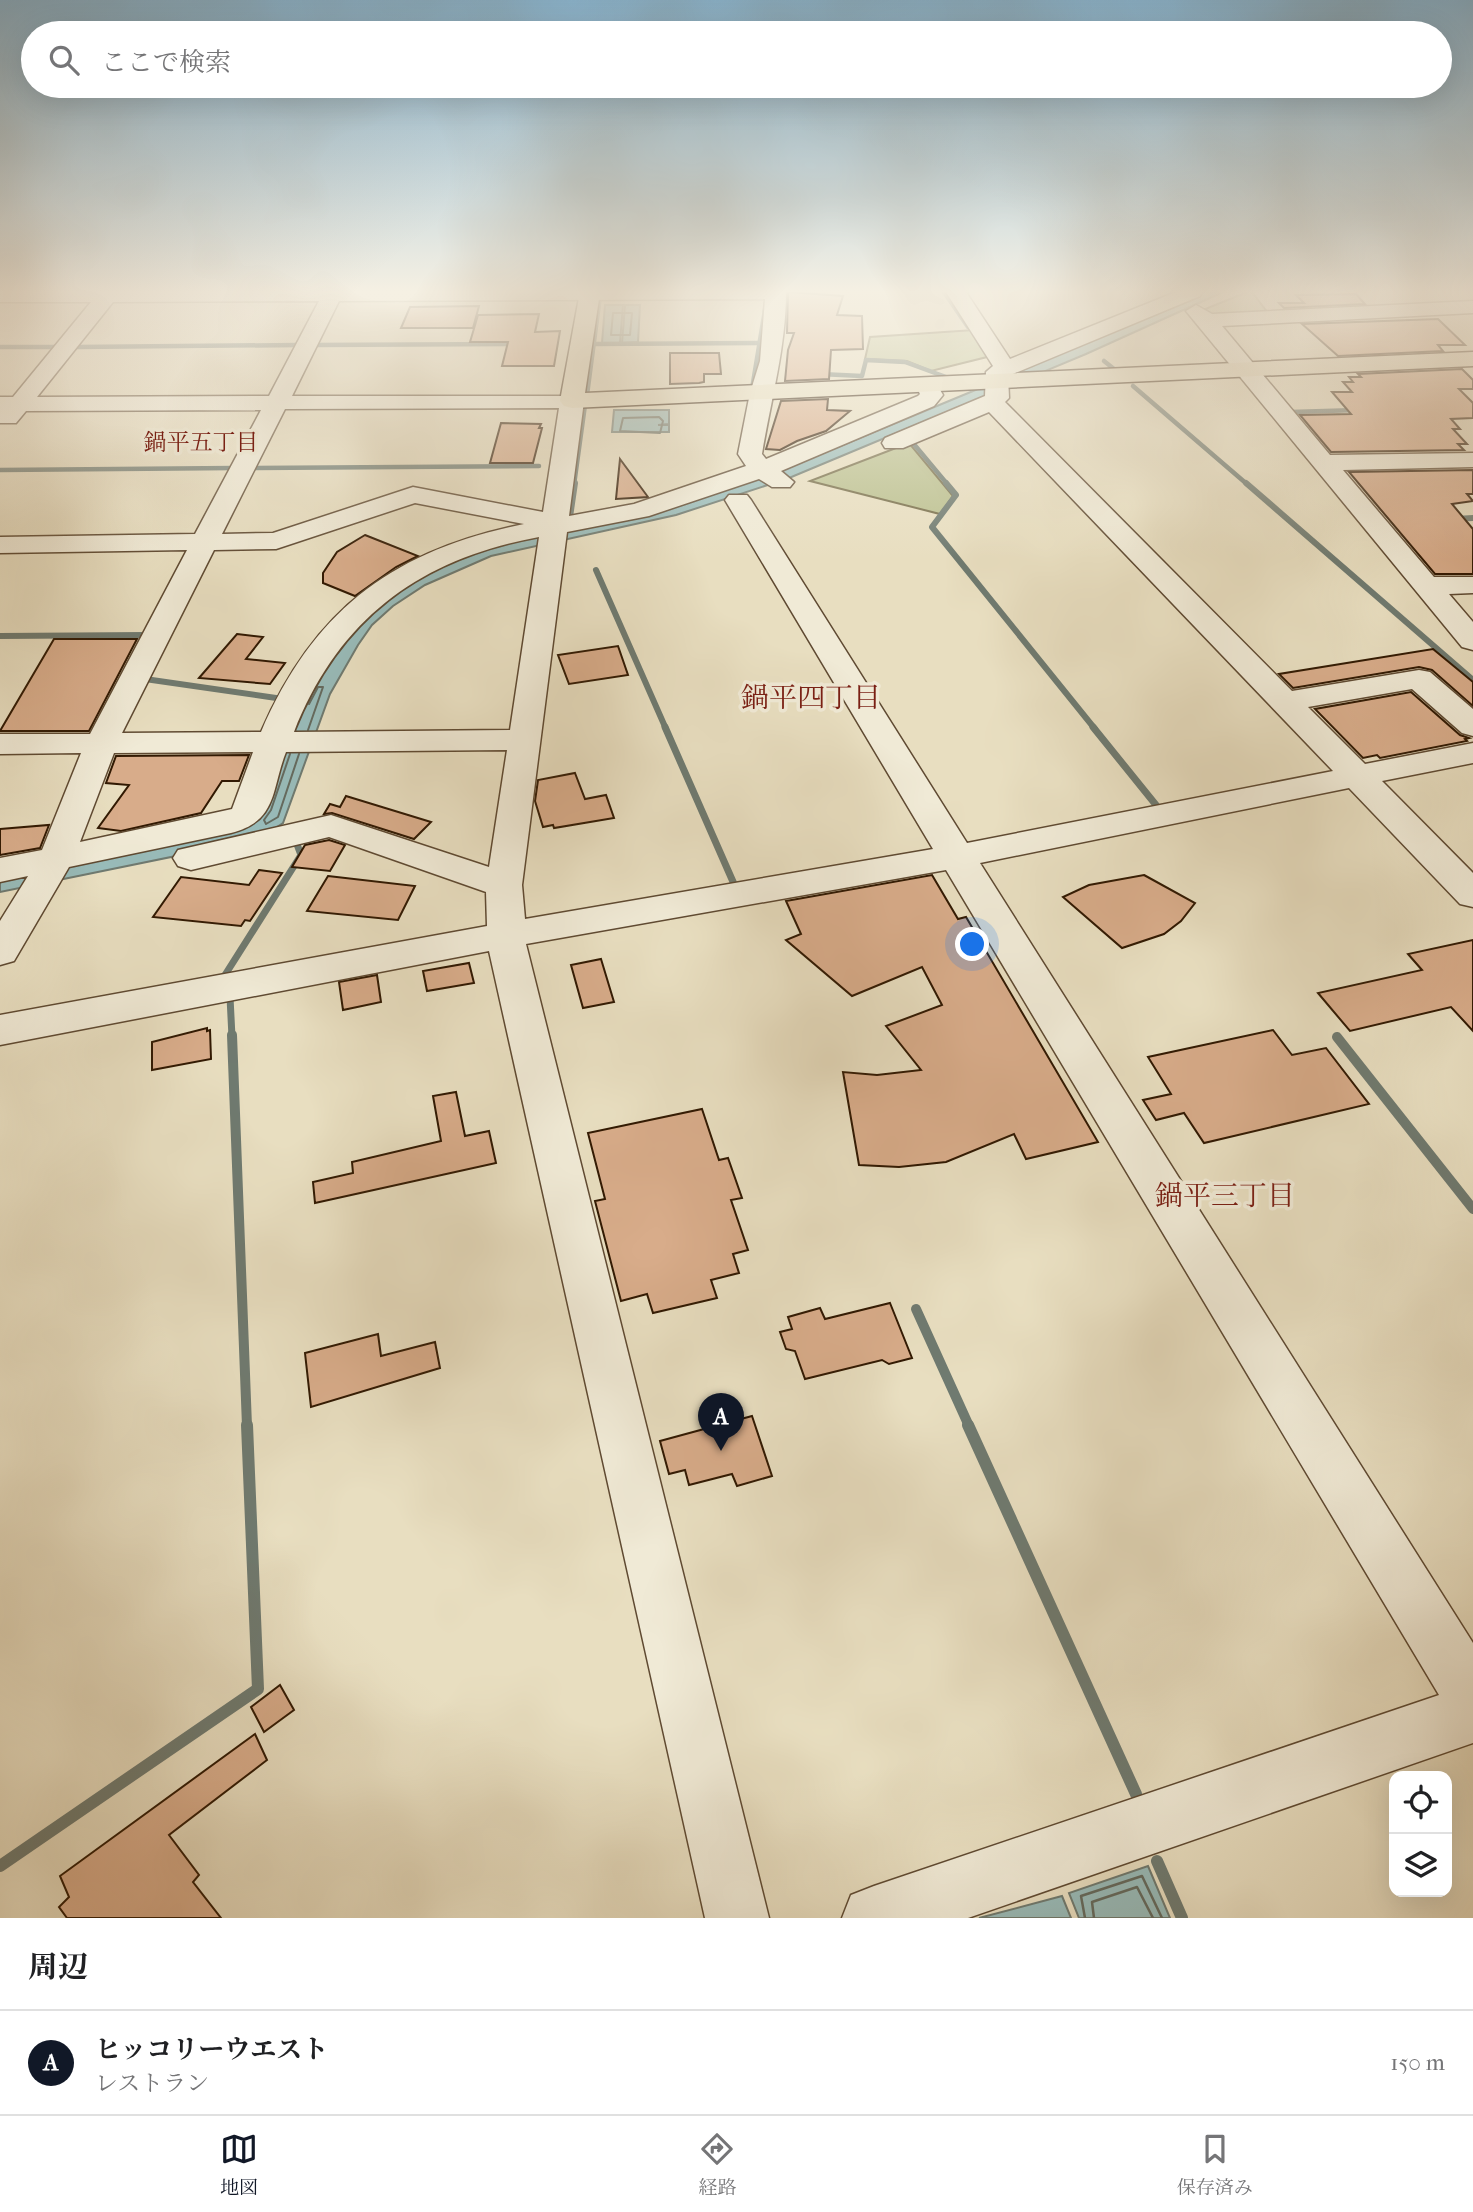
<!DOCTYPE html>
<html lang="ja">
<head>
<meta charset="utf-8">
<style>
	:root { --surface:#fff; --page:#f6f6f6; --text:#202124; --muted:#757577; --line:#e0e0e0; --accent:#111827 }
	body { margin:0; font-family:"IM FELL French Canon","Noto Serif JP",serif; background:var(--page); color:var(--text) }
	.controls { position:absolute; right:21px; bottom:21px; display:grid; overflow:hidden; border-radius:14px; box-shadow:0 7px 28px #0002 }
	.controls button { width:63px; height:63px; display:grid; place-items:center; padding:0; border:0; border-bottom:2px solid var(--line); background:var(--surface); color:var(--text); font:35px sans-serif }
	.you { position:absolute; left:973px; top:945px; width:24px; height:24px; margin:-18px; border:5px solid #fff; border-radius:50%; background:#1a73e8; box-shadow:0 0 0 10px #1a73e833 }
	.badge { display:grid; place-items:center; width:46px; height:46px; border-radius:50%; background:var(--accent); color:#fff; font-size:23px; font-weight:700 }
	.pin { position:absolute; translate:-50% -58px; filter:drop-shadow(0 2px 4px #0008) }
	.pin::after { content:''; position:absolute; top:37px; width:24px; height:21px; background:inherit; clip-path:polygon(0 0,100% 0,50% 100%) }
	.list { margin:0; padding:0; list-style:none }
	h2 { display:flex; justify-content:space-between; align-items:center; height:91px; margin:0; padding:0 28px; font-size:30px }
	h2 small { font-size:23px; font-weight:400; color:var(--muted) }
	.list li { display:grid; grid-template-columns:46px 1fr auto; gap:21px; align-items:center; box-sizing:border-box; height:105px; padding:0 28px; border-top:2px solid var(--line) }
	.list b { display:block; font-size:26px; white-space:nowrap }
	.list p { margin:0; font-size:23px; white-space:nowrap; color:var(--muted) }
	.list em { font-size:23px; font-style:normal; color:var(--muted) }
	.icon { flex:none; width:38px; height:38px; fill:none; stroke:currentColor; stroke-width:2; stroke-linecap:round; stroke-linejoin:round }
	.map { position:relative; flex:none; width:1473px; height:1918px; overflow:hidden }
	.search { position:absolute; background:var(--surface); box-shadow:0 7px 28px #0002; left:21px; right:21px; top:21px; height:77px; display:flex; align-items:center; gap:18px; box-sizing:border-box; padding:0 24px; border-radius:38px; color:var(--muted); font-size:26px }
	.sheet { height:196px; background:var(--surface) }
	nav { display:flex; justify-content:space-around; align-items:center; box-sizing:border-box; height:98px; border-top:2px solid var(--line); background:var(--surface); font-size:19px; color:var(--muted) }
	nav a { display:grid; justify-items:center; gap:4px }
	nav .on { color:var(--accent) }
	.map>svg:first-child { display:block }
</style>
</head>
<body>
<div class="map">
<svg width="1473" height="1918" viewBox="0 0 1473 1918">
	<rect width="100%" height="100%" fill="#e8dec0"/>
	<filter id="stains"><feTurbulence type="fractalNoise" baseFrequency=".00286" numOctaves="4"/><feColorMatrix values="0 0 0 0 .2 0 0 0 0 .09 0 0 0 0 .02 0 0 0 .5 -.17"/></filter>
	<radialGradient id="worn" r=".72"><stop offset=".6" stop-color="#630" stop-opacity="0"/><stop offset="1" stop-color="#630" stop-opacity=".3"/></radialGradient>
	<g fill="#bbc08f" stroke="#766c48" stroke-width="2">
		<path d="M1247,292H1252L1271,317L1209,318L1203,310Z"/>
		<path d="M974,330L991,356L931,371L907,361L865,359L870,337Z"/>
		<path d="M909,443L953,496L940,514L810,481Z"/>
	</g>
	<g fill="#98bbb9" stroke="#6f7a70" stroke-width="2">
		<path d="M1201,292H1223L1086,354L789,478L676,515L491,556L425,585L393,606L372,625L358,645L330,694L283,823L259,839L0,892V874L240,824L297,712L345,629L424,570L546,530L838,447L1002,379Z"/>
		<path d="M605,305H623L620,343H602Z"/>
		<path d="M625,305H640L638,342L622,343Z"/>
		<path d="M614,410H669V424L658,425H669V432H612Z"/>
		<path d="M1148,1866L1170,1918H1079L1069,1893Z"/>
		<path d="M1062,1896L1071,1918H979Z"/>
	</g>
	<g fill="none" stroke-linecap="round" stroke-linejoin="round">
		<g stroke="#646a5e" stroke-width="2">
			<path d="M613,313H632L630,335H611Z"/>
			<path d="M659,417L663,421L660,433L620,431L623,418Z"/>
			<path d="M308,730L323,687H318L309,704"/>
			<path d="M290,754L271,810L264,820L266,824L278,817L299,754"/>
		</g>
		<g stroke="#646a5e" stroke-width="2.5">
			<path d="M1085,1918L1081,1896L1142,1876L1162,1918"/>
			<path d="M1094,1918L1092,1902L1137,1887L1153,1918"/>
		</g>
		<g stroke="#6f7a70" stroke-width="4.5">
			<path d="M944,292L968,327"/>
			<path d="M593,344L759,343"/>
			<path d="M313,345L517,344"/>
			<path d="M0,347H58"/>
			<path d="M77,347L297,345"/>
			<path d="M1104,361L1114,369"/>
			<path d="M820,374L862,376L866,360L905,362L946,377"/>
			<path d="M1133,386L1248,485"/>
			<path d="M752,389L767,297"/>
			<path d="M587,395L600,296"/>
			<path d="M1291,412L1358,410"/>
			<path d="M913,443L948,485"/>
			<path d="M255,468L539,466"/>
			<path d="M0,470L234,468"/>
			<path d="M574,485L585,405"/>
		</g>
		<g stroke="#6f7a70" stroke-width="6">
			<path d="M946,483L956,495L932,527L1095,729"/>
			<path d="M1246,483L1473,680"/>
			<path d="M570,517L575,483"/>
			<path d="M1455,519L1473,518"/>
			<path d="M596,570L666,729"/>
			<path d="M0,636L146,635"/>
			<path d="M145,679L283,699"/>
		</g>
		<g stroke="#6f7a70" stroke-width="7">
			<path d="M665,727L734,884"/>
			<path d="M1093,727L1156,805"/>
			<path d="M225,975L301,855L295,839"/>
			<path d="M230,997L232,1037"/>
		</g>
		<g stroke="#6f7a70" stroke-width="10">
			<path d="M232,1035L247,1426"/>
			<path d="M1337,1037L1473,1209"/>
			<path d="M916,1309L969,1426"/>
		</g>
		<g stroke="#6f7a70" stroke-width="12">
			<path d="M968,1425L1136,1794"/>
			<path d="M1157,1861L1182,1918"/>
			<path d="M0,1866L258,1689L247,1425"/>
		</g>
	</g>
	<g fill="#d8ac8a" stroke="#311902" stroke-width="2">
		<path d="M788,292L843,296L837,315L862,316L863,349L831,350L829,379L785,381L788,350L794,333H787Z"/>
		<path d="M1356,294L1365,304L1284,308L1279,303H1304L1296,295Z"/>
		<path d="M479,306L473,328H401L410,307Z"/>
		<path d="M539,314L535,332L560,331L554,366H502L508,342H470L478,315Z"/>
		<path d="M1438,319L1465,345H1438L1443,351L1338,356L1302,324Z"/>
		<path d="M670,353H719L721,374H704V382L699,383L670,384Z"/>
		<path d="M1462,369L1473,380V389H1459L1473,403V418L1451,419L1460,429H1453L1467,444H1458L1464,450L1331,452L1300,415L1351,414L1332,392H1352L1343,382H1353L1349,377H1361L1358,374Z"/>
		<path d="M828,399L827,410L850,411L826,431L797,441L780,450L766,449L781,401Z"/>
		<path d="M501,423L541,424L539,428H542L533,463H490Z"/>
		<path d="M620,459L648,497L616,499Z"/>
		<path d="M1473,470V494H1467L1473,501L1452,504L1473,529V574H1435L1349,472Z"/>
		<path d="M365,535L418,556L396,567L355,596L323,583V573L337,552Z"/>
		<path d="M237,634L263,637L246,659L285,663L270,684L199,678Z"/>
		<path d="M54,639H137L89,731H0Z"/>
		<path d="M618,646L628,675L569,684L558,655Z"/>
		<path d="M1433,649L1473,682V706L1432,670L1419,667L1293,688L1279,674Z"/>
		<path d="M1411,692L1460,735L1469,738L1465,739L1467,741L1380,758L1377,755L1363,758L1315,709Z"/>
		<path d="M249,755L239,781H222L201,813L121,831L98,828L129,785L106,783L116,756Z"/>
		<path d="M575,773L585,799L606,795L614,818L554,828L553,825L543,827L535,801L538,780Z"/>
		<path d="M346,796L431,822L414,839L332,813L324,814L330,804L340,807Z"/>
		<path d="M49,825L40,848L0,855V829Z"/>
		<path d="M329,840L345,845L330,871L292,867L305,845Z"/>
		<path d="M259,870L282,873L250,921L245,920L241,926L153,917L181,877L249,885Z"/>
		<path d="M932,875L958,919L966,917L1098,1142L1026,1159L1014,1134L946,1162L899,1167L859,1165L843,1072L877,1075L921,1070L886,1026L942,1005L922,967L852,996L786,940L801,934L786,901Z"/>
		<path d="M1144,875L1195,903L1181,921L1164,934L1122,948L1063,897L1089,885Z"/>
		<path d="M328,876L415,886L398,920L307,911Z"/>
		<path d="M1473,940V1031L1451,1007L1350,1031L1318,993L1422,970L1408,954Z"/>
		<path d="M601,959L614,1002L583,1008L571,965Z"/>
		<path d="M469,963L474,983L427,991L423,971Z"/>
		<path d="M377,975L381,1002L343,1010L339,982Z"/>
		<path d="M207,1028V1031L210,1030L211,1059L152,1070V1042Z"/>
		<path d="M1273,1030L1292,1055L1326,1048L1369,1104L1204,1143L1184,1113L1156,1120L1143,1100L1171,1094L1148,1057Z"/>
		<path d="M456,1092L465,1136L489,1131L496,1163L315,1203L313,1182L353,1173L352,1162L441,1141L433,1096Z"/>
		<path d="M702,1109L719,1160L728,1158L742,1198L731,1200L748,1250L733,1254L739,1273L711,1280L717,1298L653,1313L647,1294L621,1301L595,1201L605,1199L588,1133Z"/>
		<path d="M890,1303L912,1358L889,1364L882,1360L805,1379L795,1351L786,1349L780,1332L792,1329L788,1317L820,1308L825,1319Z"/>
		<path d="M378,1334L381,1356L435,1342L440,1368L311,1407L305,1353Z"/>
		<path d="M752,1416L772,1476L737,1486L732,1474L689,1485L685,1470L669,1474L660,1441Z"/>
		<path d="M280,1685L294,1710L264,1732L251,1707Z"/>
		<path d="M255,1734L267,1760L169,1835L199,1875L193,1882L221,1918H67L59,1907L69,1897L60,1876Z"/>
	</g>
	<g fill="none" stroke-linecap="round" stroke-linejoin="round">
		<defs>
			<g id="minor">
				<path d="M0,292H786C786,347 771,399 762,454L766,459L918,396L920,394L916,386L919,381H935L943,395L934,406L781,471L794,482L790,487H772L759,479L649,516L567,532L522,885L525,919L933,849L725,500L729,495H747L751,500L967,843L1333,771L989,412L903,448H885L882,443L885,438L985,396L986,372L993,366L946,292H966L1010,359L1176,292H1203L1200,296L1008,376L1009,398L1005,402L1292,691L1419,670L1430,672L1473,709V736L1462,733L1412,689L1308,707L1365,764L1473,743V763L1382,781L1473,873V907L1460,904L1349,788L980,863L1473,1643V1743L968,1918H842L851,1895L874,1886L1439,1695L946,870L526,944L769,1918H705L489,951L0,1045V1015L487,926L486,892L329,837L191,870L178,866L173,858L178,850L331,815L489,867L507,750L286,752C271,790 278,821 231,833L69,867L14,961L0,965V921L28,876L0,882V858L42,850L81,753L0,754V734H90L187,550L0,553V537L195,534L261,410L26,411L16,423H0V397H13L91,302H0ZM765,299L760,361L750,393L738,454L746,466L634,504L569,516L584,401L580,396H292L339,301ZM319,301L269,396L37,397L113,302ZM559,408L543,512L413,487L273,533L222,534L285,409ZM415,503L524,524C394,550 314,609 261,732L122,733L214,550L276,549ZM539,537L510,730L294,732C339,618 420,559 539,537ZM253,752L232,809L80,842L114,753Z"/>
				<path d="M1473,301V313L1222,326L1330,455L1473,453V467L1343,470L1434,577H1473V593L1449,594L1473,622V650L1462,647L1186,311L1196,305L1212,314Z"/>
			</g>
			<path id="major" d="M580,292H600L585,393L1473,352V366L572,408L564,406L560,401Z"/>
		</defs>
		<use href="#minor" stroke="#5f4a32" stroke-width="3"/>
		<use href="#major" stroke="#311902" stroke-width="3"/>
		<use href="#minor" fill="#f0ead6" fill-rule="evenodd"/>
		<use href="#major" fill="#e8dec0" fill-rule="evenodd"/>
	</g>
	<linearGradient id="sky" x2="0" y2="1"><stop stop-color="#88b7d5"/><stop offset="0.52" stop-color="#f5f0e3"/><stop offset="1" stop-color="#f5f0e3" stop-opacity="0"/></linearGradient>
	<rect width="1473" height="560" fill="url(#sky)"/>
	<g text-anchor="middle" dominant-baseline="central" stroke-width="7" stroke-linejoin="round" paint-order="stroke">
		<g font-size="23" fill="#7a1f14" stroke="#f0ead6">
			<text x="201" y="442">鍋平五丁目</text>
		</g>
		<g font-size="28" fill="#7a1f14" stroke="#f0ead6">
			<text x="811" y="697">鍋平四丁目</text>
			<text x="1225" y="1195">鍋平三丁目</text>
		</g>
	</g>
	<rect width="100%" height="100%" filter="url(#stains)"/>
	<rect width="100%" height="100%" fill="url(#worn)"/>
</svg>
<div class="controls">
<button><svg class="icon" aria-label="locate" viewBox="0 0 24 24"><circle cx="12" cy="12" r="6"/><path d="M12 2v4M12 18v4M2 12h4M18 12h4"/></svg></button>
<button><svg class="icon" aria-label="layers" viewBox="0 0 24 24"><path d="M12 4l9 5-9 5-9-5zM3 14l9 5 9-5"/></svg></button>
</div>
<div class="you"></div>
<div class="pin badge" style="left:721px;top:1451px">A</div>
<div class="search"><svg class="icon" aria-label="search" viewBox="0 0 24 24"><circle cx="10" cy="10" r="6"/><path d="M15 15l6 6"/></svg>ここで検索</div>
</div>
<section class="sheet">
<h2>周辺<small></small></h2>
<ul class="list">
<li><span class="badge">A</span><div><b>ヒッコリーウエスト</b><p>レストラン</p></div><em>150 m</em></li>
</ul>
</section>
<nav>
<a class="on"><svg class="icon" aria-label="map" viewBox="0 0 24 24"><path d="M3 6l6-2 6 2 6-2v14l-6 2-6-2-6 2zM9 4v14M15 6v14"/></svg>地図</a>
<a><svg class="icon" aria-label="directions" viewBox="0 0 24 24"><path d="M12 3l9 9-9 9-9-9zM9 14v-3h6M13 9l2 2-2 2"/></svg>経路</a>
<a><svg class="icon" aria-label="saved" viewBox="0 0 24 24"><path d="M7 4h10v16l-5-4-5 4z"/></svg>保存済み</a>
</nav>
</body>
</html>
